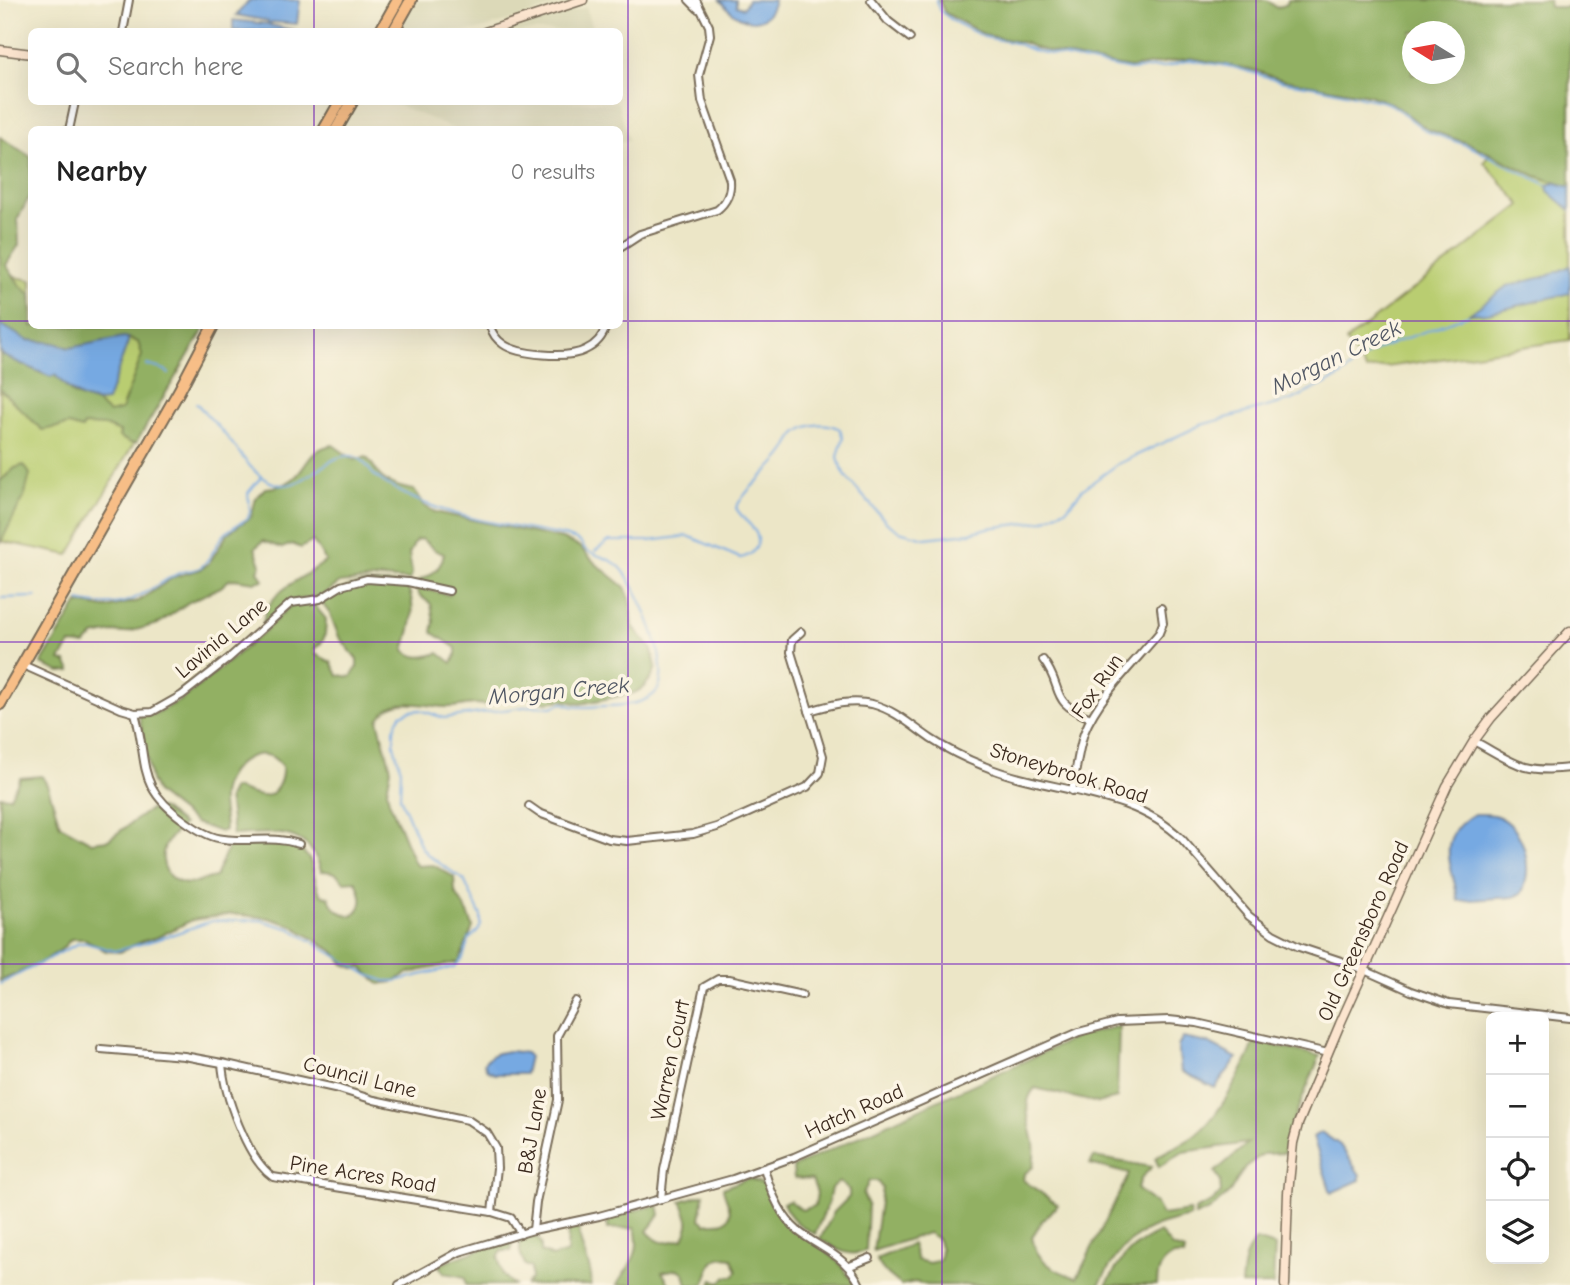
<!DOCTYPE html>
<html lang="en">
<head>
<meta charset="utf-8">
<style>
	:root { --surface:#fff; --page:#f2f2f2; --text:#222; --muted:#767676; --line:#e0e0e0 }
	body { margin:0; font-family:"Comic Neue",sans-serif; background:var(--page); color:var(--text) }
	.controls { position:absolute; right:21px; bottom:21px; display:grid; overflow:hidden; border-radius:10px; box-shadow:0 7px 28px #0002 }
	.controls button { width:63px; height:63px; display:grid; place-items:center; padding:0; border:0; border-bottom:2px solid var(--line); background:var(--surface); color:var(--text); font:35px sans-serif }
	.compass { position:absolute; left:1402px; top:21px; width:63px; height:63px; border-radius:50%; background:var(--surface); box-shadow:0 7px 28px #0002; rotate:281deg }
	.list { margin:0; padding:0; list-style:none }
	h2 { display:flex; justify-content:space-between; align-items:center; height:91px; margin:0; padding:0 28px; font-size:30px }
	h2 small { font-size:23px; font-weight:400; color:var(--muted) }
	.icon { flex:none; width:38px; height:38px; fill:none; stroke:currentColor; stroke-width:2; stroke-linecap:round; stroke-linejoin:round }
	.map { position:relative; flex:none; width:1570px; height:1285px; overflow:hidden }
	.search { position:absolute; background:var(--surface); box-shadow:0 7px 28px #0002; left:28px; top:28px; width:595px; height:77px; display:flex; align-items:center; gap:18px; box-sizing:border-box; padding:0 24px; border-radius:10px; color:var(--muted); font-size:26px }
	.panel { position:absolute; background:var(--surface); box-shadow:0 7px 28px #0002; left:28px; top:126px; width:595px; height:203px; border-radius:10px }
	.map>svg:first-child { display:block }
</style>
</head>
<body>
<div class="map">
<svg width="1570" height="1285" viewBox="0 0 1570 1285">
	<rect width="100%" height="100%" fill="#fcf5e5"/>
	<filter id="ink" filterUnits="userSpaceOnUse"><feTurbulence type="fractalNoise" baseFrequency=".0143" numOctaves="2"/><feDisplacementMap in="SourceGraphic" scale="14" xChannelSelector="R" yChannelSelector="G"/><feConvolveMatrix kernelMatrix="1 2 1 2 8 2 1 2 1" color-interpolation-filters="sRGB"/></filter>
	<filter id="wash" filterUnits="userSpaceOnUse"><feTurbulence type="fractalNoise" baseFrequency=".00686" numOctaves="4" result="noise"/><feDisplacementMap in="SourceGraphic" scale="28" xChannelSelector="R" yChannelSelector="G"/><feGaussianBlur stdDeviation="1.57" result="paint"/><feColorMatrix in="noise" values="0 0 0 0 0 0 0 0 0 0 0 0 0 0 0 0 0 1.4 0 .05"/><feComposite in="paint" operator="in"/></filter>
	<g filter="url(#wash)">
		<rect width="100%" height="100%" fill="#ece6c7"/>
		<g fill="#dcd9b8">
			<path d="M417,0H575L475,31L397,32Z"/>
			<path d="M586,7L594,31H510Z"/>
			<path d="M391,102H617L629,140L620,143V130L454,129Z"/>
		</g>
		<g fill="#b9cd71" stroke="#7a7c48" stroke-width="2" fill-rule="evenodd">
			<path d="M1417,0L1570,18V340L1366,370L1346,341L1521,205L1484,162L1493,149L1391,90ZM1412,32H1454V74H1412Z"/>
			<path d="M0,274L31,280L32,326H202L69,555L0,541Z"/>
		</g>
		<g fill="#92b063" stroke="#666d40" stroke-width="2" fill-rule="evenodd">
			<path d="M939,0H1267L1277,8L1287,4L1288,0H1549L1550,7H1567L1570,5V187L1536,176L1472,145L1427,129L1393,104L1368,95L1283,80L1256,71L1192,58L1130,68L1080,59L1035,48L1025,43L985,35L945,13ZM1412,32H1454V74H1412Z"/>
			<path d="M0,137L31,157V194L18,218L19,245L6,265L20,285L31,295L32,326H206L136,443H130L119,437L120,432L105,426L84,425L82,429L69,425L42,430L0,389V351L4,356L43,374L55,375L74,395L97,403L109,413L121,410L142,355L138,342L124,337L70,348L55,343L27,340L0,324Z"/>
			<path d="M333,445L354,460L366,457C371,462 373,465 377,472C384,483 401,488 414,490L424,506L435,512L562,539L580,547L595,563L625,587L630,599L633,626L652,650L656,667L652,677L643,688L634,693L580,704L562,700L547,702L527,697L508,698L487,706C475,701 462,707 449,707C423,707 394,693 378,720L391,769L387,790L389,801L414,862L417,866L433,865L454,877L455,892L468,913L473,927L459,962L409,973L393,982L379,984L361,967L356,969L344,964L333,951L291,925L269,918L232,914L192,920L158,937L143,941L120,952L106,951L85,939H71L62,949L39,964L0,981V796L10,797L20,778L42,776L48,787L60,825L91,842L108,840L149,810L161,808L183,825C178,830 171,836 167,842C158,857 164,879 182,883C192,886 204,879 215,877L229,845C254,843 298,833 311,863C315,874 315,884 321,895L329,897C332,909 340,913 351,916C366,907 362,895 356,881L344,882C337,872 332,871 321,871C309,825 271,833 233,835L228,798L233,788C242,790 253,795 261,796C277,798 283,778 282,766C279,763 274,757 270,756C246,748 223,775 222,797C221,807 225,819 225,830L220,832L195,823L157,793L151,780L139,715H153L183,699L263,633L291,605L312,602L326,619C325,630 327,642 315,648V654L331,662L338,675L351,677L357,668V659L339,637L330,614L321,602V599C353,580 370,582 406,584C418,606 411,629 404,650C415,660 426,657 439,653L452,663L456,655V648L432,632L434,622L431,604L419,595L415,587L450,595L451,590L417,582C432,573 439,573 444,554L436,551L422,539L416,540L409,554L412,573L410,580L382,578L340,583L321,596L289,601L263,624C265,591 303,579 326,561L313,541L301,548L292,544L282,548L263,541L255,548L261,565L258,571L263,580L255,582L234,579L229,580L221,587L189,602L158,624L124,633L113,632L94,636L85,645L70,644L60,660L66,662L71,671L60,672L41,664L78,603L106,608L138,601L174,577L201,569L209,563L228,533L251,517L256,498L265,488C311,486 298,450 333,445Z"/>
			<path d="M24,465L30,474L25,494L0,544V481L15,468Z"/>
			<path d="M1119,1026L1117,1098L1098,1103L1035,1088C1020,1104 1031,1125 1034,1143C1035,1151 1034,1159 1033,1167L1024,1174L1023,1180L1058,1205L1042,1221L1032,1237C1036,1262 1055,1271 1077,1278L1129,1174L1090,1164L1094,1157L1152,1167L1142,1177L1137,1189L1156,1204L1162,1215L1190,1211V1217C1139,1228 1124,1239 1099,1285H927L915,1282L901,1285L883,1270L876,1259L912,1244L917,1260L929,1263L940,1260L941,1249L937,1238L928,1233L873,1251L882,1188L877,1181H869L863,1194L868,1205L866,1250C850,1260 834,1247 820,1239L834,1212L849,1197V1190L839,1182L831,1188L828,1203L815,1234C800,1226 790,1219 783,1203L790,1201L802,1210L815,1206L817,1193L812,1180L794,1178L793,1167L1079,1036Z"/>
			<path d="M1255,1041L1320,1056L1292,1123L1284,1153L1263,1154L1245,1167L1230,1192L1210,1210L1195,1216V1210L1212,1202L1221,1193L1220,1180L1215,1172L1248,1143L1183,1152L1159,1167L1155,1158C1167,1150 1181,1145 1193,1137C1218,1120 1244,1069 1255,1041Z"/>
			<path d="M748,1178L765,1184L781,1215L838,1261L855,1285H711L713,1279L719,1282L727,1277L734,1276L737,1271L732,1258C710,1253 709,1270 704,1285H687L684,1273L678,1269L662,1272L670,1285H617C630,1263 642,1254 635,1228L608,1229L607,1217L658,1205L660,1215L647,1231C660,1246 665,1243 683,1239C692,1220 688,1219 681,1201L704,1194L700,1219L706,1224C711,1222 719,1224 724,1222C737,1214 724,1198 723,1188Z"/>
			<path d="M579,1228C578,1249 594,1267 591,1285H526L531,1278V1268L525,1265L520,1252V1239L536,1236L541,1243V1253H546L551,1257L567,1253L568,1230Z"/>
			<path d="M1160,1232L1172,1247L1185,1251L1184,1256C1165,1253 1157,1268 1157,1285H1106C1123,1256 1130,1246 1160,1232Z"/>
			<path d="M514,1240L511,1251H502L498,1257L503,1275L514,1285H466L465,1277L445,1273L438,1265L502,1241Z"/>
			<path d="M1256,1240L1275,1246L1273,1285H1241C1243,1268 1243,1253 1256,1240Z"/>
		</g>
		<g fill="#76a9e2" stroke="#586a80" stroke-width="2">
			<path d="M250,0H300L297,24L271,22L270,25L298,31H233V20L268,24V21L236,15Z"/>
			<path d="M720,0H736V6L743,8L748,0H774C766,34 735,21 720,0Z"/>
			<path d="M1556,183L1570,187V210L1548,191L1547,185Z"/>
			<path d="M1570,266V293L1488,313L1469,314L1507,286L1547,276Z"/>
			<path d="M0,324L27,340L55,343L69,348L124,337L128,338V342L107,401C84,405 69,390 55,375L51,377L4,356L0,351Z"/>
			<path d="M1474,814C1481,814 1490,813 1497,816C1524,826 1535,869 1521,894L1513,897L1458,901C1453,864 1433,839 1474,814Z"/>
			<path d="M1183,1038L1208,1043L1237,1058L1215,1088L1181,1071L1178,1045Z"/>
			<path d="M510,1051L526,1053L529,1056L525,1074H495L487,1070L484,1063C490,1054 499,1052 510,1051Z"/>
			<path d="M1321,1132L1340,1145L1360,1175V1180L1331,1193L1313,1137Z"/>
		</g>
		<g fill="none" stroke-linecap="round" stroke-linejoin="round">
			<g stroke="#76a9e2" stroke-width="2">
				<path d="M936,0L940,11L953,21L984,37L1015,43L1035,51L1130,70L1164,67L1190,60L1233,67L1284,82L1318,87L1384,102L1392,105L1426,131L1471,147L1547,185"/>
				<path d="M147,365L165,370L169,374"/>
				<path d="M595,551L609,541H649L688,536L740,558C747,557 751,555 755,549C766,533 743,521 736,508C747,486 772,471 786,450C789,444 793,436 798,432C810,423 828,422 840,429L843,438L838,457L841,468L847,478L888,524L899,531L925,538L970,533L988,528L1043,521L1067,508L1083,489L1118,464L1201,425L1292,400L1341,376L1358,361L1381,348L1468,315"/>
				<path d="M0,598L36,597"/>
				<path d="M79,601C131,612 137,594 179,573C186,569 193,572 201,567C213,558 217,539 228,531C234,526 242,522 248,518L250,511L248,493L261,477"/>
				<path d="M0,984L79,943H86L115,951L159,939L212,921L260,920L291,929L368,975L385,981H396L454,967L463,958L469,939L478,931L481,925V916L464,880L429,856L421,847L400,797L401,770L394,745V730L397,721L401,715L410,711L420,710L444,718L532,706L552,707L563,703C579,710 588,706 605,706C620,706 645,705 656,692C675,670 638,586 620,567C610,557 597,557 586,550C583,548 583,544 580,542C576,539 569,538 564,536C518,527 457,519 415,499C402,493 385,484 374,475C369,470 365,462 360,459C331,442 306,496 273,483C255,476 246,461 235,447C223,431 209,417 196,403"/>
			</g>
		</g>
	</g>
	<g filter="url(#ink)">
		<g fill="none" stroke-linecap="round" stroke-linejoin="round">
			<defs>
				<g id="street">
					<path d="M689,0L698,9"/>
					<path d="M871,0L888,21L910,38"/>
					<path d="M123,32L129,0"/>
					<path d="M69,130L75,102"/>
					<path d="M620,247L640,234L717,210C727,202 731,192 730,180L702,101L699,75L710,35L709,26L696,0"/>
					<path d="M490,326C492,333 496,339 503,344C518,355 568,359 585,350C596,345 603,337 606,326"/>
					<path d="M1043,660C1065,688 1047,702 1091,718"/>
					<path d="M23,665L121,709L135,713L152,712L182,695L228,659L291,603L320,599L341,586L367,579L408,582L449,591"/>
					<path d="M809,711C830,705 850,699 872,704C895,710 912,726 931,739C948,750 966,759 984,766C1048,793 1130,788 1182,839L1249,916L1273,934L1299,947L1353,965L1411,991L1449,1004L1570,1018"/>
					<path d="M135,713C149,764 135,786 185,821C196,829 210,838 224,839C251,843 272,835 299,844"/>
					<path d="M1474,741C1513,762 1522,774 1570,768"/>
					<path d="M1072,791C1076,772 1078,751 1084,733C1098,697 1135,662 1159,633L1163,623L1161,608"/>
					<path d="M529,806L539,813L609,839L627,841L693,834L717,827L807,787L820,773L823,756L791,652L792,640L801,632"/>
					<path d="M101,1049L184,1056L222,1063L339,1089L374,1100L468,1120L487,1133L496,1148L497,1168L492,1212"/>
					<path d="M222,1063C224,1094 247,1159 273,1177L492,1212L511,1218L521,1234"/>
					<path d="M764,1168C770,1190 780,1216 798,1231C822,1250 846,1255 860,1285"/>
					<path d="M661,1199L664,1170L704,987L718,979H729L802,995"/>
					<path d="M533,1230L536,1202L558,1100L557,1036L576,1001"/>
					<path d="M850,1266L870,1258"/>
					<path d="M399,1285L459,1252L533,1230L599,1216L733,1179L794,1157L1079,1032L1117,1022L1169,1020L1197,1023L1328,1053"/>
				</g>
				<g id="secondary">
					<path d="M485,32L583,0"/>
					<path d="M0,50L32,54"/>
					<path d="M1285,1285L1288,1193L1293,1143L1298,1124L1340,1024L1447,786L1474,741L1491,718L1570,631"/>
				</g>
				<g id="highway">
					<path d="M380,32L398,0"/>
					<path d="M393,32L411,0"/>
					<path d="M324,130L340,102"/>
					<path d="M336,130L352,102"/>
					<path d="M0,704L179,391L213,326"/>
				</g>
			</defs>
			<use href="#street" stroke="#796c59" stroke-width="10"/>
			<use href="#secondary" stroke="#796c59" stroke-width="11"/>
			<use href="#highway" stroke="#796c59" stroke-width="14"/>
			<use href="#street" stroke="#fff" stroke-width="6"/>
			<use href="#secondary" stroke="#fce5cf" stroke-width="8"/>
			<use href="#highway" stroke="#f7be87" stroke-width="10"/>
		</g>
	</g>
	<path fill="none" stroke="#7b2cbf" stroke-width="2" stroke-opacity="0.55" d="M314,0V32M628,0V1285M942,0V1285M1256,0V1285M314,102V130M0,321H32M620,321H1570M314,326V1285M0,642H1570M0,964H1570"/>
	<g text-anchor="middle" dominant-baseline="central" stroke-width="7" stroke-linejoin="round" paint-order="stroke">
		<g font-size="21" fill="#3b2a1e" stroke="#fcf5e5">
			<text transform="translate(221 638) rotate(-40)">Lavinia Lane</text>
			<text transform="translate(1097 686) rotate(-55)">Fox Run</text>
			<text transform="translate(1069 773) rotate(17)">Stoneybrook Road</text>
			<text transform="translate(1363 931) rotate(-66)">Old Greensboro Road</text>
			<text transform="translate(670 1060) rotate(-78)">Warren Court</text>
			<text transform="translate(360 1077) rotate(14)">Council Lane</text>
			<text transform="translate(854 1111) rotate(-24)">Hatch Road</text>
			<text transform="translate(532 1131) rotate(-80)">B&amp;J Lane</text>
			<text transform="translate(363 1174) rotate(9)">Pine Acres Road</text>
		</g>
		<g font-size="23" font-style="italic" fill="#505663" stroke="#fcf5e5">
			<text transform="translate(1336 357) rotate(-26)">Morgan Creek</text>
			<text transform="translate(559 691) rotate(-5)">Morgan Creek</text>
		</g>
	</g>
</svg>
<div class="controls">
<button>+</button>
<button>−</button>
<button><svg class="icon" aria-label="locate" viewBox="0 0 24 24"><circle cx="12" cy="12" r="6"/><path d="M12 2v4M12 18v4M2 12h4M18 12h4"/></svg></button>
<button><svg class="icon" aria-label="layers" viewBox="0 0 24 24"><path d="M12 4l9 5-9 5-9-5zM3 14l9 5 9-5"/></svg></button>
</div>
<svg class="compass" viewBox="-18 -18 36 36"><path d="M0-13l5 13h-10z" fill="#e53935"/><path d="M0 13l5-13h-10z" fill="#767676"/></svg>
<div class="search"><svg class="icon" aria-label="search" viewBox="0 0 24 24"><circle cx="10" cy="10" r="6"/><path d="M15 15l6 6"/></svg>Search here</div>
<section class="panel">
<h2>Nearby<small>0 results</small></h2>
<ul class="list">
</ul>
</section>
</div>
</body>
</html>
